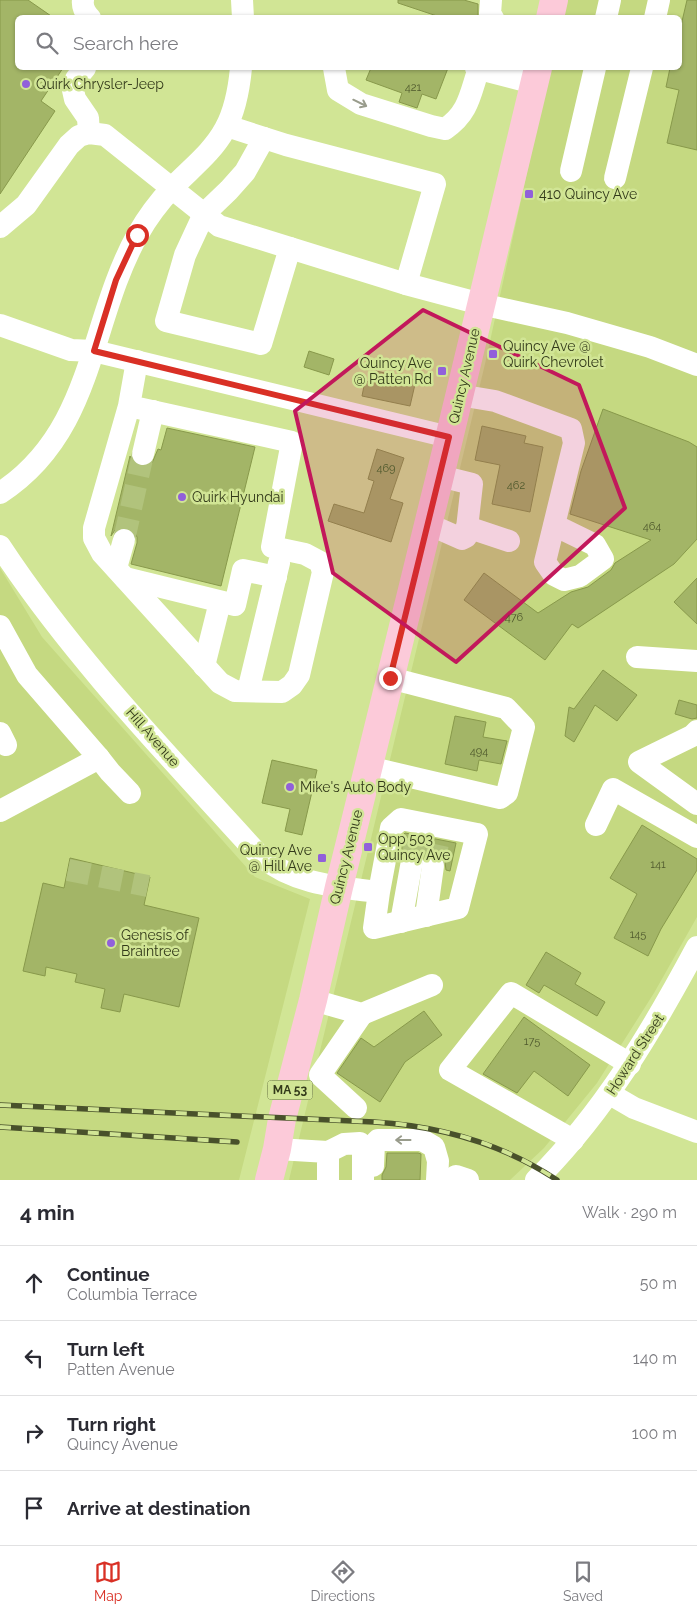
<!DOCTYPE html>
<html lang="en">
<head>
<meta charset="utf-8">
<style>
	:root { --surface:#fff; --page:#f2f2f3; --text:#2b2b33; --muted:#7c7c81; --line:#e1e1e2; --accent:#d93025 }
	body { margin:0; font-family:Raleway,sans-serif; background:var(--page); color:var(--text) }
	.stop { position:absolute; width:15px; height:15px; margin:-11px; border:4px solid #d93025; border-radius:50%; background:#fff }
	.stop.end { background:#d93025; border-color:#fff; box-shadow:0 1px 5px #0008 }
	.list { margin:0; padding:0; list-style:none }
	h2 { display:flex; justify-content:space-between; align-items:center; height:65px; margin:0; padding:0 20px; font-size:21px }
	h2 small { font-size:16px; font-weight:400; color:var(--muted) }
	.list li { display:grid; grid-template-columns:32px 1fr auto; gap:15px; align-items:center; box-sizing:border-box; height:75px; padding:0 20px; border-top:1px solid var(--line) }
	.list b { display:block; font-size:19px; white-space:nowrap }
	.list p { margin:0; font-size:16px; white-space:nowrap; color:var(--muted) }
	.list em { font-size:16px; font-style:normal; color:var(--muted) }
	.icon { flex:none; width:28px; height:28px; fill:none; stroke:currentColor; stroke-width:2; stroke-linecap:round; stroke-linejoin:round }
	.map { position:relative; flex:none; width:697px; height:1180px; overflow:hidden }
	.search { position:absolute; background:var(--surface); box-shadow:0 1px 4px #0004; left:15px; right:15px; top:15px; height:55px; display:flex; align-items:center; gap:12px; box-sizing:border-box; padding:0 18px; border-radius:8px; color:var(--muted); font-size:19px }
	.sheet { height:365px; background:var(--surface) }
	nav { display:flex; justify-content:space-around; align-items:center; box-sizing:border-box; height:70px; border-top:1px solid var(--line); background:var(--surface); font-size:14px; color:var(--muted) }
	nav a { display:grid; justify-items:center; gap:2px }
	nav .on { color:var(--accent) }
	.map>svg:first-child { display:block }
</style>
</head>
<body>
<div class="map">
<svg width="697" height="1180" viewBox="0 0 697 1180">
	<rect width="100%" height="100%" fill="#d1e595"/>
	<g fill="#c5d981">
		<path d="M565,0H697V917L654,993L597,1083L544,1148L510,1180H289L485,364L550,68H680V18L561,17Z"/>
		<path d="M0,568L42,637L255,877L310,899L239,1180H0Z"/>
	</g>
	<g fill="#a3b567" stroke="#88994b">
		<path d="M0,0H28L54,18H18V68H63L41,101L55,111L0,194Z"/>
		<path d="M398,0H464L478,4V18H443L398,3Z"/>
		<path d="M687,0H697V150L667,143L679,90L666,87L670,68H680V30Z"/>
		<path d="M371,68H448L436,99L422,94L417,108L399,102L402,93L366,80Z"/>
		<path d="M309,351L334,359L329,375L304,367Z"/>
		<path d="M376,371L416,380L410,406L362,396L365,381L374,383Z"/>
		<path d="M603,409L689,442L697,447V539L674,564L578,628L572,624L545,660L464,600L484,573L538,613L571,592L588,587L611,570L615,563L651,540L570,514L581,471Z"/>
		<path d="M482,426L526,436L524,443L543,447L530,512L492,504L500,465L475,460Z"/>
		<path d="M167,428L255,447L221,586L131,564L137,543V537L134,531L128,528L121,527L115,530L111,536L130,456L134,463L140,467H146L152,463L158,449L161,450Z"/>
		<path d="M377,449L404,458L390,499L403,503L391,542L328,521L334,504L364,513L374,481L368,479Z"/>
		<path d="M697,578V624L674,602Z"/>
		<path d="M603,670L637,695L617,721L595,705L574,742L565,736L569,707L574,709Z"/>
		<path d="M679,700L697,705V718L692,719L675,714Z"/>
		<path d="M455,716L486,722L483,737L507,741L501,764L479,760L477,771L445,764Z"/>
		<path d="M272,760L317,770L302,835L285,831L290,809L262,803Z"/>
		<path d="M642,825L697,859V870L661,929L648,956L614,938L637,894L610,878Z"/>
		<path d="M405,833L456,843L450,871L446,870L445,862L441,856L435,853L429,854L424,857L420,851L414,848L408,849L402,852L399,858L403,835Z"/>
		<path d="M70,858L150,877L144,905L199,918L179,1007L124,994L120,1012L101,1008L105,989L75,982L77,974L46,967L45,976L23,971L43,883L64,888Z"/>
		<path d="M546,952L581,973L575,984L605,1002L597,1016L544,985L539,993L526,985Z"/>
		<path d="M424,1011L442,1035L405,1062L380,1102L337,1073L361,1038L374,1047Z"/>
		<path d="M524,1017L590,1065L568,1096L534,1071L517,1093L483,1074Z"/>
		<path d="M387,1153H418L421,1154L420,1180H382V1175L386,1167Z"/>
	</g>
	<g fill="none" stroke-linecap="round" stroke-linejoin="round">
		<g stroke="#b1c37c" stroke-width="22" stroke-dasharray="22 11" stroke-linecap="butt">
			<path d="M124,540L143,454"/>
			<path d="M412,861L417,833"/>
			<path d="M433,866L439,839"/>
			<path d="M68,870L148,886"/>
		</g>
		<g stroke="#fff" stroke-width="22">
			<path d="M83,0C82,6 85,13 90,18"/>
			<path d="M242,0L243,18"/>
			<path d="M491,0L490,14L493,18"/>
			<path d="M606,18L610,0"/>
			<path d="M655,18L659,0"/>
			<path d="M85,68L76,79L73,90L75,99L88,118L89,133"/>
			<path d="M334,68L338,90L361,104L431,126L445,129C469,113 470,94 479,68"/>
			<path d="M476,68L534,83"/>
			<path d="M227,126L286,145L435,184L406,284"/>
			<path d="M264,138L245,172L229,190L204,214L185,255L166,321L261,344L290,248"/>
			<path d="M571,171L595,68"/>
			<path d="M615,178L642,68"/>
			<path d="M0,227L26,205L69,145L79,136L89,133L105,135L219,226L406,284L481,304L567,323L650,347L697,365"/>
			<path d="M0,325L71,350L94,351L449,437"/>
			<path d="M459,395L495,401L571,429L574,443L545,562L554,575L564,580L580,576L603,559L595,545L554,525"/>
			<path d="M129,406L292,442L272,547L305,554L320,562L323,572L299,675L292,685L282,692L235,691L220,683L102,553L94,538V528L129,406L137,361"/>
			<path d="M143,454L153,411"/>
			<path d="M0,493C95,431 88,323 138,234C147,218 159,202 172,188C190,169 212,153 225,129C235,111 239,89 241,68"/>
			<path d="M428,524L462,539L466,537L472,484L440,476"/>
			<path d="M467,527L509,541"/>
			<path d="M0,546C73,657 167,754 256,852C289,883 335,887 379,892L374,928L458,908L477,834L401,819L391,828L379,892"/>
			<path d="M116,568L124,540"/>
			<path d="M125,578L235,605L243,570L276,577"/>
			<path d="M0,626L27,675L99,758L0,811"/>
			<path d="M637,657L697,661"/>
			<path d="M204,666L220,602"/>
			<path d="M248,691L279,563"/>
			<path d="M697,731L692,736L639,762L697,804"/>
			<path d="M0,733L6,745"/>
			<path d="M99,758L110,772L130,793"/>
			<path d="M368,767L500,798L507,793L524,727L506,708L390,678"/>
			<path d="M596,825L613,789L697,837"/>
			<path d="M426,916L433,866"/>
			<path d="M401,922L412,861"/>
			<path d="M313,1000L362,1014L432,985"/>
			<path d="M610,1094L634,1108L697,1132"/>
			<path d="M356,1108L320,1075L362,1014"/>
			<path d="M573,1140L450,1070L511,993L630,1064"/>
			<path d="M277,1149L328,1152V1180"/>
			<path d="M328,1152L344,1144L360,1143L363,1151V1180"/>
			<path d="M373,1166L374,1144L378,1140H422L434,1147L438,1161L437,1180"/>
			<path d="M450,1180L456,1176L468,1180"/>
			<path d="M536,1180C604,1112 652,1031 697,947"/>
		</g>
		<g stroke="#fccad9" stroke-width="28">
			<path d="M550,18L554,0"/>
			<path d="M269,1180L277,1149L282,1119L313,1000L339,887L440,476L538,68"/>
		</g>
		<defs>
			<g id="rail">
				<path d="M0,1105L374,1122C441,1126 501,1143 557,1180"/>
				<path d="M0,1127L237,1142"/>
			</g>
		</defs>
		<use href="#rail" stroke="#49512b" stroke-width="5.5"/>
		<use href="#rail" stroke="#d1e595" stroke-width="4" stroke-dasharray="11" stroke-linecap="butt"/>
	</g>
	<defs><path id="oneway-shaft" d="M-6 0H5M1.5-3L5.5 0L1.5 3" fill="none" stroke-width="1.6" stroke-linecap="round" stroke-linejoin="round" transform="scale(1.25)"/></defs>
	<g stroke="#999c8c">
		<use href="#oneway-shaft" transform="translate(360 103) rotate(26)"/>
		<use href="#oneway-shaft" transform="translate(403 1140) rotate(-180)"/>
	</g>
	<g fill="none" stroke-linecap="round" stroke-linejoin="round">
		<path stroke="#d93025" stroke-width="6" d="M137,235L116,280L94,351L449,437L390,678"/>
	</g>
	<path fill="#c2185b" fill-opacity="0.2" stroke="#c2185b" stroke-width="4" stroke-linejoin="round" d="M423,310L579,385L625,508L456,662L333,573L295,411Z"/>
	<g fill="#9160da" stroke="#d1e595" stroke-width="2">
		<circle cx="26" cy="84" r="5"/>
		<rect x="524" y="189" width="10" height="10" rx="2.5"/>
		<rect x="488" y="349" width="10" height="10" rx="2.5"/>
		<rect x="437" y="366" width="10" height="10" rx="2.5"/>
		<circle cx="182" cy="497" r="5"/>
		<circle cx="290" cy="787" r="5"/>
		<rect x="363" y="842" width="10" height="10" rx="2.5"/>
		<rect x="317" y="853" width="10" height="10" rx="2.5"/>
		<circle cx="111" cy="943" r="5"/>
	</g>
	<g text-anchor="middle" dominant-baseline="central" stroke-width="5" stroke-linejoin="round" paint-order="stroke">
		<g font-size="11" fill="#4f592d">
			<text x="413" y="87">421</text>
			<text x="386" y="468">469</text>
			<text x="516" y="485">462</text>
			<text x="652" y="526">464</text>
			<text x="514" y="617">476</text>
			<text x="479" y="751">494</text>
			<text x="658" y="864">141</text>
			<text x="638" y="934">145</text>
			<text x="532" y="1041">175</text>
		</g>
		<rect fill="#d1e595" stroke="#626d3f" stroke-width="1" x="267.5" y="1080.5" width="45" height="19" rx="4"/>
		<g font-size="12" font-weight="bold" fill="#333a1a">
			<text x="290" y="1090">MA 53</text>
		</g>
		<g font-size="14" fill="#333a1a" stroke="#d1e595" text-anchor="start">
			<text x="36" y="84">Quirk Chrysler-Jeep</text>
			<text x="539" y="194">410 Quincy Ave</text>
			<text x="503" y="346">Quincy Ave @<tspan x="503" dy="16">Quirk Chevrolet</tspan></text>
			<text x="432" y="363" text-anchor="end">Quincy Ave<tspan x="432" dy="16">@ Patten Rd</tspan></text>
			<text x="192" y="497">Quirk Hyundai</text>
			<text x="300" y="787">Mike's Auto Body</text>
			<text x="378" y="839">Opp 503<tspan x="378" dy="16">Quincy Ave</tspan></text>
			<text x="312" y="850" text-anchor="end">Quincy Ave<tspan x="312" dy="16">@ Hill Ave</tspan></text>
			<text x="121" y="935">Genesis of<tspan x="121" dy="16">Braintree</tspan></text>
		</g>
		<g font-size="14" fill="#333a1a" stroke="#d1e595">
			<text transform="translate(464 376) rotate(-77)">Quincy Avenue</text>
			<text transform="translate(153 737) rotate(49)">Hill Avenue</text>
			<text transform="translate(346 857) rotate(-76)">Quincy Avenue</text>
			<text transform="translate(635 1054) rotate(-57)">Howard Street</text>
		</g>
	</g>
</svg>
<div class="stop" style="left:137px;top:235px"></div>
<div class="stop end" style="left:390px;top:678px"></div>
<div class="search"><svg class="icon" aria-label="search" viewBox="0 0 24 24"><circle cx="10" cy="10" r="6"/><path d="M15 15l6 6"/></svg>Search here</div>
</div>
<section class="sheet">
<h2>4 min<small>Walk · 290 m</small></h2>
<ul class="list">
<li><svg class="icon" aria-label="ahead" viewBox="0 0 24 24"><path d="M12 20V5M6 11l6-6 6 6"/></svg><div><b>Continue</b><p>Columbia Terrace</p></div><em>50 m</em></li>
<li><svg class="icon" aria-label="left" viewBox="0 0 24 24"><path d="M17 20v-9H6M10 6l-5 5 5 5"/></svg><div><b>Turn left</b><p>Patten Avenue</p></div><em>140 m</em></li>
<li><svg class="icon" aria-label="right" viewBox="0 0 24 24"><path d="M7 20v-9h11M14 6l5 5-5 5"/></svg><div><b>Turn right</b><p>Quincy Avenue</p></div><em>100 m</em></li>
<li><svg class="icon" aria-label="arrive" viewBox="0 0 24 24"><path d="M6 21V4h12l-3 4 3 4H6"/></svg><div><b>Arrive at destination</b></div></li>
</ul>
</section>
<nav>
<a class="on"><svg class="icon" aria-label="map" viewBox="0 0 24 24"><path d="M3 6l6-2 6 2 6-2v14l-6 2-6-2-6 2zM9 4v14M15 6v14"/></svg>Map</a>
<a><svg class="icon" aria-label="directions" viewBox="0 0 24 24"><path d="M12 3l9 9-9 9-9-9zM9 14v-3h6M13 9l2 2-2 2"/></svg>Directions</a>
<a><svg class="icon" aria-label="saved" viewBox="0 0 24 24"><path d="M7 4h10v16l-5-4-5 4z"/></svg>Saved</a>
</nav>
</body>
</html>
